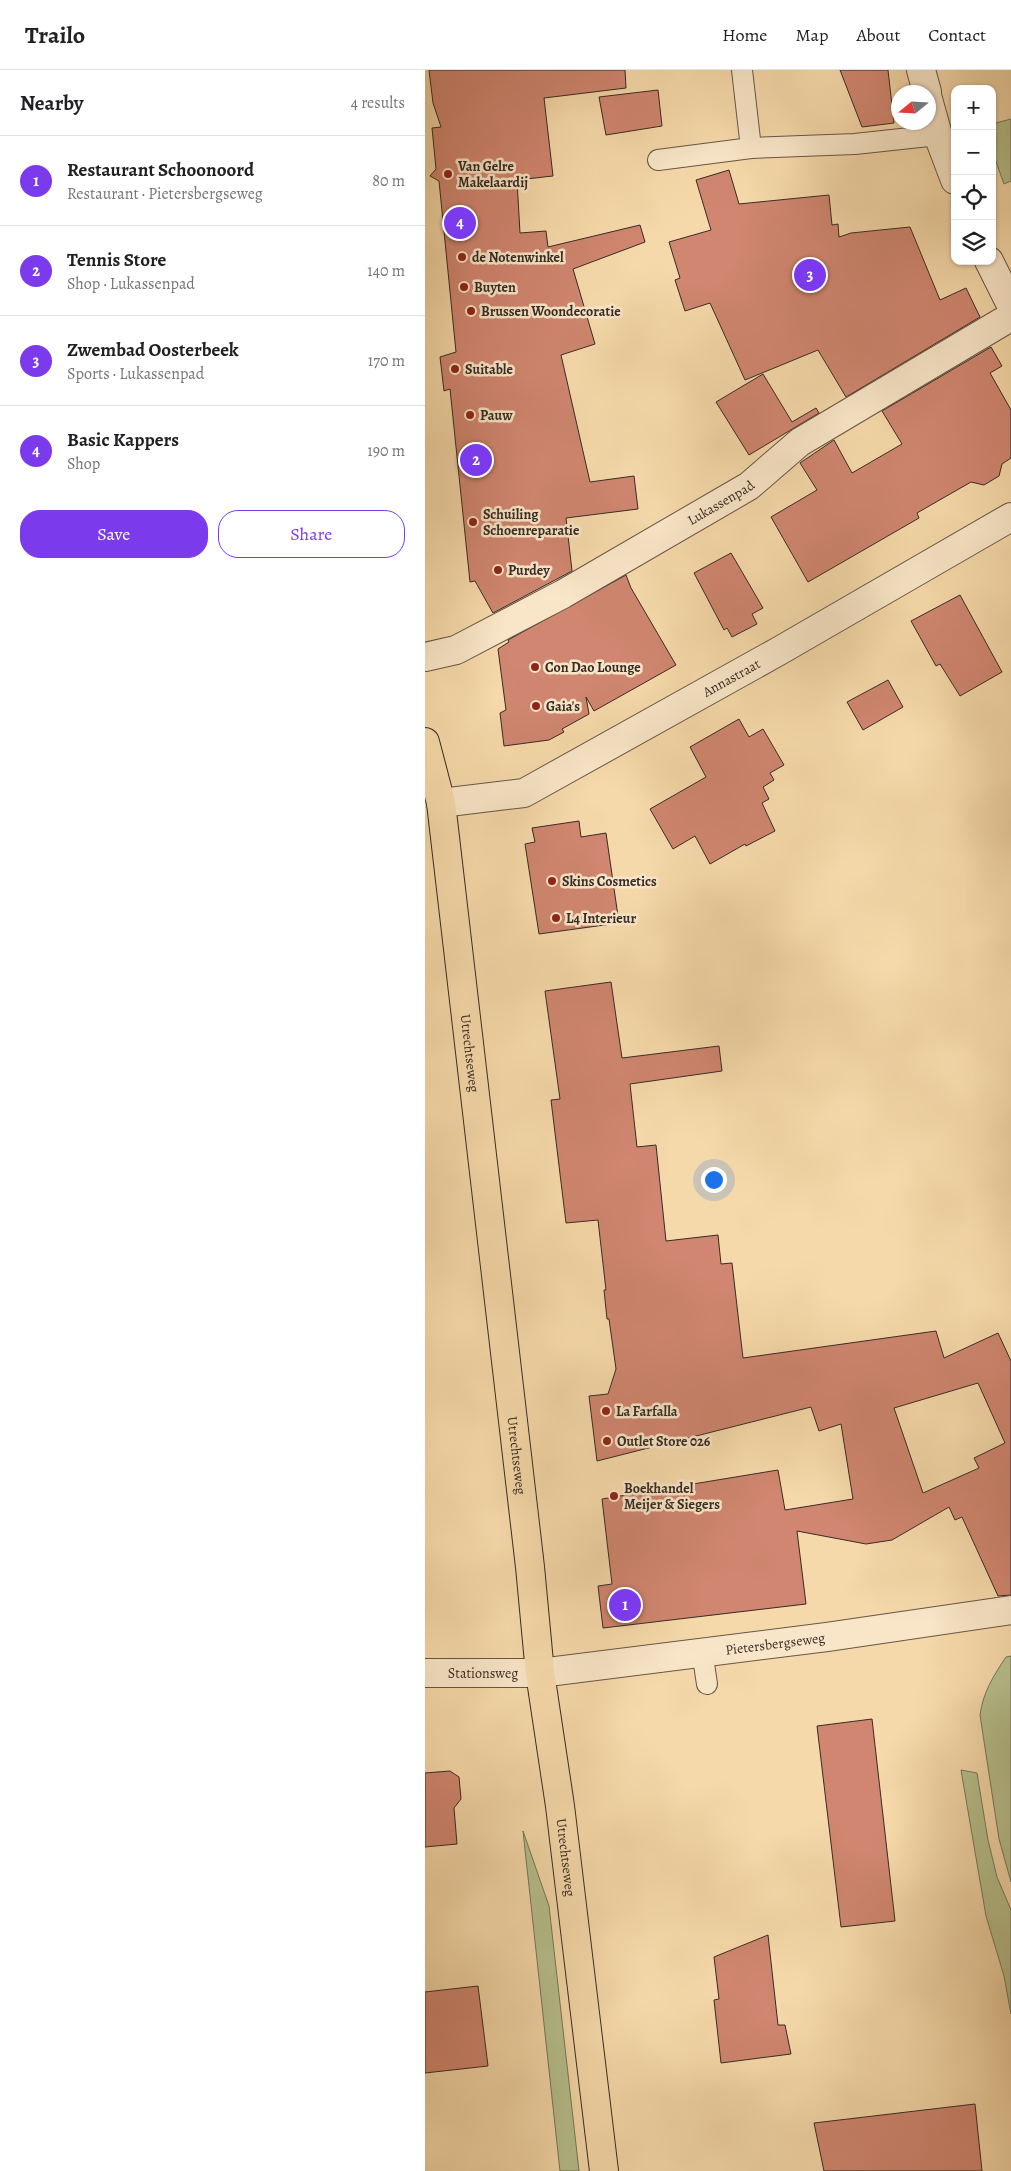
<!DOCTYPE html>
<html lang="en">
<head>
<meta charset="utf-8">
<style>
	:root { --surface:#fff; --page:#f2f2f2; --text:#202124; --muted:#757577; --line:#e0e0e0; --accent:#7c3aed }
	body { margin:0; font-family:Alegreya,serif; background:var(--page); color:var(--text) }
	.controls { position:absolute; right:15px; top:15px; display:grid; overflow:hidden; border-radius:10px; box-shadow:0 1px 4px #0004 }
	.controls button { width:45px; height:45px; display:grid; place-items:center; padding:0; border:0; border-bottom:1px solid var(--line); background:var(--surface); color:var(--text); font:25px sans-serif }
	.compass { position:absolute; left:466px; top:15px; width:45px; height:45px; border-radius:50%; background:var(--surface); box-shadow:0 1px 4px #0004; rotate:252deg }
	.you { position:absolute; left:288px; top:1109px; width:18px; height:18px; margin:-12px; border:4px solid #fff; border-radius:50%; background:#1a73e8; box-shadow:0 0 0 8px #1a73e833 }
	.badge { display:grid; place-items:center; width:32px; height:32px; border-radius:50%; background:var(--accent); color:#fff; font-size:16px; font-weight:700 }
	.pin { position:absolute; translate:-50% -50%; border:2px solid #fff; box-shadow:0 1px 5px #0006 }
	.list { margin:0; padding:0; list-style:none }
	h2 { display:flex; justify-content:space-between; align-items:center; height:65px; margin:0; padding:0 20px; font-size:21px }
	h2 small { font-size:16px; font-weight:400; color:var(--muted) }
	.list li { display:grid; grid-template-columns:32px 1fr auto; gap:15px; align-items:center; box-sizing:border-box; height:90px; padding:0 20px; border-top:1px solid var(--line) }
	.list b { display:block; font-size:19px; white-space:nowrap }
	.list p { margin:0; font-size:16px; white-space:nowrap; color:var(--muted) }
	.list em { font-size:16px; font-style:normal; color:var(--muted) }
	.actions { display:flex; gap:10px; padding:15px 20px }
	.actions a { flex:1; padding:11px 0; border:1px solid var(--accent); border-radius:20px; text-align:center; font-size:18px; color:var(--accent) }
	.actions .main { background:var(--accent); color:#fff }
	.icon { flex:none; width:28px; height:28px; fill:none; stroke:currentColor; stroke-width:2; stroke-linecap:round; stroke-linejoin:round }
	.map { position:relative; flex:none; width:586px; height:2101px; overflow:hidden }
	header { display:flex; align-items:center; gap:30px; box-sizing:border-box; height:70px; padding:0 25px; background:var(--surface); border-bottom:1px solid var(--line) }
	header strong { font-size:24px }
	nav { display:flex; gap:28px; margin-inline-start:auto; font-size:18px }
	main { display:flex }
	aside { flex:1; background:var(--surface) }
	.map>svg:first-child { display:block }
</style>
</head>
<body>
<header>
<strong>Trailo</strong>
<nav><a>Home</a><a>Map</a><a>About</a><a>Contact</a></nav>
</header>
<main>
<aside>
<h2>Nearby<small>4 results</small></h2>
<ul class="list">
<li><span class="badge">1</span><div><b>Restaurant Schoonoord</b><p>Restaurant · Pietersbergseweg</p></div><em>80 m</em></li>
<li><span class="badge">2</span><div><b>Tennis Store</b><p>Shop · Lukassenpad</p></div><em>140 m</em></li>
<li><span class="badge">3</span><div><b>Zwembad Oosterbeek</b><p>Sports · Lukassenpad</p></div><em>170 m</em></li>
<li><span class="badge">4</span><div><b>Basic Kappers</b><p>Shop</p></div><em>190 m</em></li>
</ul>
<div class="actions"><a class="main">Save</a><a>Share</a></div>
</aside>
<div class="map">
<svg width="586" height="2101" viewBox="0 0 586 2101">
	<rect width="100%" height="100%" fill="#f6d9aa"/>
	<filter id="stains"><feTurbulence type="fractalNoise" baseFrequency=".004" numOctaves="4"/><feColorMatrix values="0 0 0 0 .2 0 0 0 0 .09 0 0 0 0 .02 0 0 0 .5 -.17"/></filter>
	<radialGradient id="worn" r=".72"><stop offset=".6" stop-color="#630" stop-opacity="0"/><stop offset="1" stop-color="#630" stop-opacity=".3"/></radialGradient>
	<g fill="#b6c08d" stroke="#767659">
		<path d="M586,49V111L579,114L569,86H567V54Z"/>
		<path d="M586,1586V1812L574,1769L555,1645C558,1622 569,1605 581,1587Z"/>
		<path d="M536,1700L552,1703L563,1770L572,1807L586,1840V1944L579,1906L561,1846Z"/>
		<path d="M98,1761L124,1836L154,2101H135Z"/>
	</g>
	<g fill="#d08670" stroke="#372b25" fill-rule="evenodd">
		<path d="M4,0H200L201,18L119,28L128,106L92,110L95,163L121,161L123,177L215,155L220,172L148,199L170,274L136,285L165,412L209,406L213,439L141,448L147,501L68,543L50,511L45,512L25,319L19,321L15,287L31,282L14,111L5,106L11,99L7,58L16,57L8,33Z"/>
		<path d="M415,0H463L469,53L437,57Z"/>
		<path d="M233,20L237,56L181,65L174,27Z"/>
		<path d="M304,100L314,134L404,125L407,155L413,154L414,167L426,163L485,157L515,230L541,218L555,247L421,327L393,280L320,310L285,233L260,241L250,210L255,208L244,172L286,160L271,110Z"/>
		<path d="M566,277L577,296L565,303L586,340V388L577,394L574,406L559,415L546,412L492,443L494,448L383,512L346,447L392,420L375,393L409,370L427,403L477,374L457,341Z"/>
		<path d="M338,304L367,352L391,338L394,343L324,385L291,332Z"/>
		<path d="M306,483L338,538L327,544L332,554L307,567L302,558L299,560L269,503Z"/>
		<path d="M201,505L206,518L251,595L169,641L161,627L164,644L137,659L139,662L124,670L79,676L75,643L81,640L73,579L84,572L83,570Z"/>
		<path d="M535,525L577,602L535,626L515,594L511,596L486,551Z"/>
		<path d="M463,610L478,637L438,660L422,632Z"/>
		<path d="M314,649L324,667L338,659L359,695L345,703L349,710L338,717L344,729L337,733L350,761L321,776L320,774L285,794L270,766L248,779L225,739L281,707L265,677Z"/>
		<path d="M154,751L156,767L181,763L194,853L114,864L100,774L110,772L107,758Z"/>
		<path d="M186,912L197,988L294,976L297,1001L205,1014L212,1077L231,1075L241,1171L293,1165L296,1194L307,1193L318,1288L511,1261L519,1288L573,1263L586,1291V1525L573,1526L537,1447L530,1450L524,1437L467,1470L441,1474L372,1461L381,1534L178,1558L173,1516L187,1514L177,1429L353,1400L360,1440L428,1429L416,1354L394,1361L386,1337L172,1391L164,1326L183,1324L191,1299L184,1249H182L179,1220H181L173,1150L141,1153L126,1030L135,1029L120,921ZM553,1313L580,1373L549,1388L554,1398L498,1423L469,1338Z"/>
		<path d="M447,1649L470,1851L416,1857L392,1656Z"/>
		<path d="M25,1701L34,1707L36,1729L29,1738L32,1774L0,1777V1703Z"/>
		<path d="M343,1865L353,1955H360L366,1984L296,1993L289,1930L294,1929L289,1887Z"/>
		<path d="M53,1916L63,1996L0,2003V1922Z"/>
		<path d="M550,2034L557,2101H399L389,2053Z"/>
	</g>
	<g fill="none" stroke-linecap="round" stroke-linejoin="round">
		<defs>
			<g id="lane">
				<path d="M317,0L326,78"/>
				<path d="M233,90L326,78L430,74L513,65"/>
				<path d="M277,1581L282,1614"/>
			</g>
			<g id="street">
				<path d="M496,0L502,22"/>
				<path d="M503,29L513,65L530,110"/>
				<path d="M564,191L586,235"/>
				<path id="s1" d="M0,587L31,580L138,524L324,416L375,372L577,252"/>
				<path id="s2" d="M16,733L99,723L354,581L586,447"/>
				<path id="s3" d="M0,1603H115L402,1567L586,1540"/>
			</g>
			<g id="primary">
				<path id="s4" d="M0,672L16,733L105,1497L115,1603L135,1736L179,2101"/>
			</g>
		</defs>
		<use href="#lane" stroke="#675646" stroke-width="22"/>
		<use href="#street" stroke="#675646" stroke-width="30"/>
		<use href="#primary" stroke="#372b25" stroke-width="30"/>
		<use href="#lane" stroke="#f9e6c8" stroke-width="20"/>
		<use href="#street" stroke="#f9e6c8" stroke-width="28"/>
		<use href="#primary" stroke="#f6d9aa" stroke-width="28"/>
	</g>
	<g fill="#8f2418" stroke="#f9e6c8" stroke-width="2">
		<circle cx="23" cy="104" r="5"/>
		<circle cx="37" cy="187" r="5"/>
		<circle cx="39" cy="217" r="5"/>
		<circle cx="46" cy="241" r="5"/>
		<circle cx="30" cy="299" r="5"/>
		<circle cx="45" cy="345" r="5"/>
		<circle cx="48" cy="452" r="5"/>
		<circle cx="73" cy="500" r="5"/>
		<circle cx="110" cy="597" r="5"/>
		<circle cx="111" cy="636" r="5"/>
		<circle cx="127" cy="811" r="5"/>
		<circle cx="131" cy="848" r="5"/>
		<circle cx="181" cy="1341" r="5"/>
		<circle cx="182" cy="1371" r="5"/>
		<circle cx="189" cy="1426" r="5"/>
	</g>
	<g text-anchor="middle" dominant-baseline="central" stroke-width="5" stroke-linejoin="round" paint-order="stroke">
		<g font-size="14" font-weight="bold" fill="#372b25" stroke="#f9e6c8" text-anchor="start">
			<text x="33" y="96">Van Gelre<tspan x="33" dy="16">Makelaardij</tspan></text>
			<text x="47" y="187">de Notenwinkel</text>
			<text x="49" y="217">Buyten</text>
			<text x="56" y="241">Brussen Woondecoratie</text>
			<text x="40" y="299">Suitable</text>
			<text x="55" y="345">Pauw</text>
			<text x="58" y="444">Schuiling<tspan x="58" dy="16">Schoenreparatie</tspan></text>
			<text x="83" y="500">Purdey</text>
			<text x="120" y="597">Con Dao Lounge</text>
			<text x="121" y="636">Gaia's</text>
			<text x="137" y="811">Skins Cosmetics</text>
			<text x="141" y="848">L4 Interieur</text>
			<text x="191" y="1341">La Farfalla</text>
			<text x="192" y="1371">Outlet Store 026</text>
			<text x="199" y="1418">Boekhandel<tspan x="199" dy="16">Meijer &amp; Siegers</tspan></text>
		</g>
		<g font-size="14" fill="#372b25" stroke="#f9e6c8">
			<text stroke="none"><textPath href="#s1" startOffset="335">Lukassenpad</textPath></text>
			<text stroke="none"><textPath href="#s2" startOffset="321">Annastraat</textPath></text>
			<text stroke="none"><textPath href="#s4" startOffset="315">Utrechtseweg</textPath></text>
			<text stroke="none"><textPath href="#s4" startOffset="720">Utrechtseweg</textPath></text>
			<text stroke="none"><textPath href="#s3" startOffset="352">Pietersbergseweg</textPath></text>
			<text stroke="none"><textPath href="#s3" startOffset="58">Stationsweg</textPath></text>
			<text stroke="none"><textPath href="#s4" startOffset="1125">Utrechtseweg</textPath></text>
		</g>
	</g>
	<rect width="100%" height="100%" filter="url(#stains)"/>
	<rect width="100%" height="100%" fill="url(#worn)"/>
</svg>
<div class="controls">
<button>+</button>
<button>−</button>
<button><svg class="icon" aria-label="locate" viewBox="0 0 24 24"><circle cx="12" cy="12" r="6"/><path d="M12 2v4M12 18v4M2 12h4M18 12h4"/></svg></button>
<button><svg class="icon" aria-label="layers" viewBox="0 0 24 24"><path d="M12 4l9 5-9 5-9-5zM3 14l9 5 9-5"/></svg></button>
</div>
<svg class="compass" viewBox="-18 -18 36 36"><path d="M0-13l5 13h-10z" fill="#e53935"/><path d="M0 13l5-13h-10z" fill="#757577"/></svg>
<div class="you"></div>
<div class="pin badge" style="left:200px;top:1535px">1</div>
<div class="pin badge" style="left:51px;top:390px">2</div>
<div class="pin badge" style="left:385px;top:205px">3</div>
<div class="pin badge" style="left:35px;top:153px">4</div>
</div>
</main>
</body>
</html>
